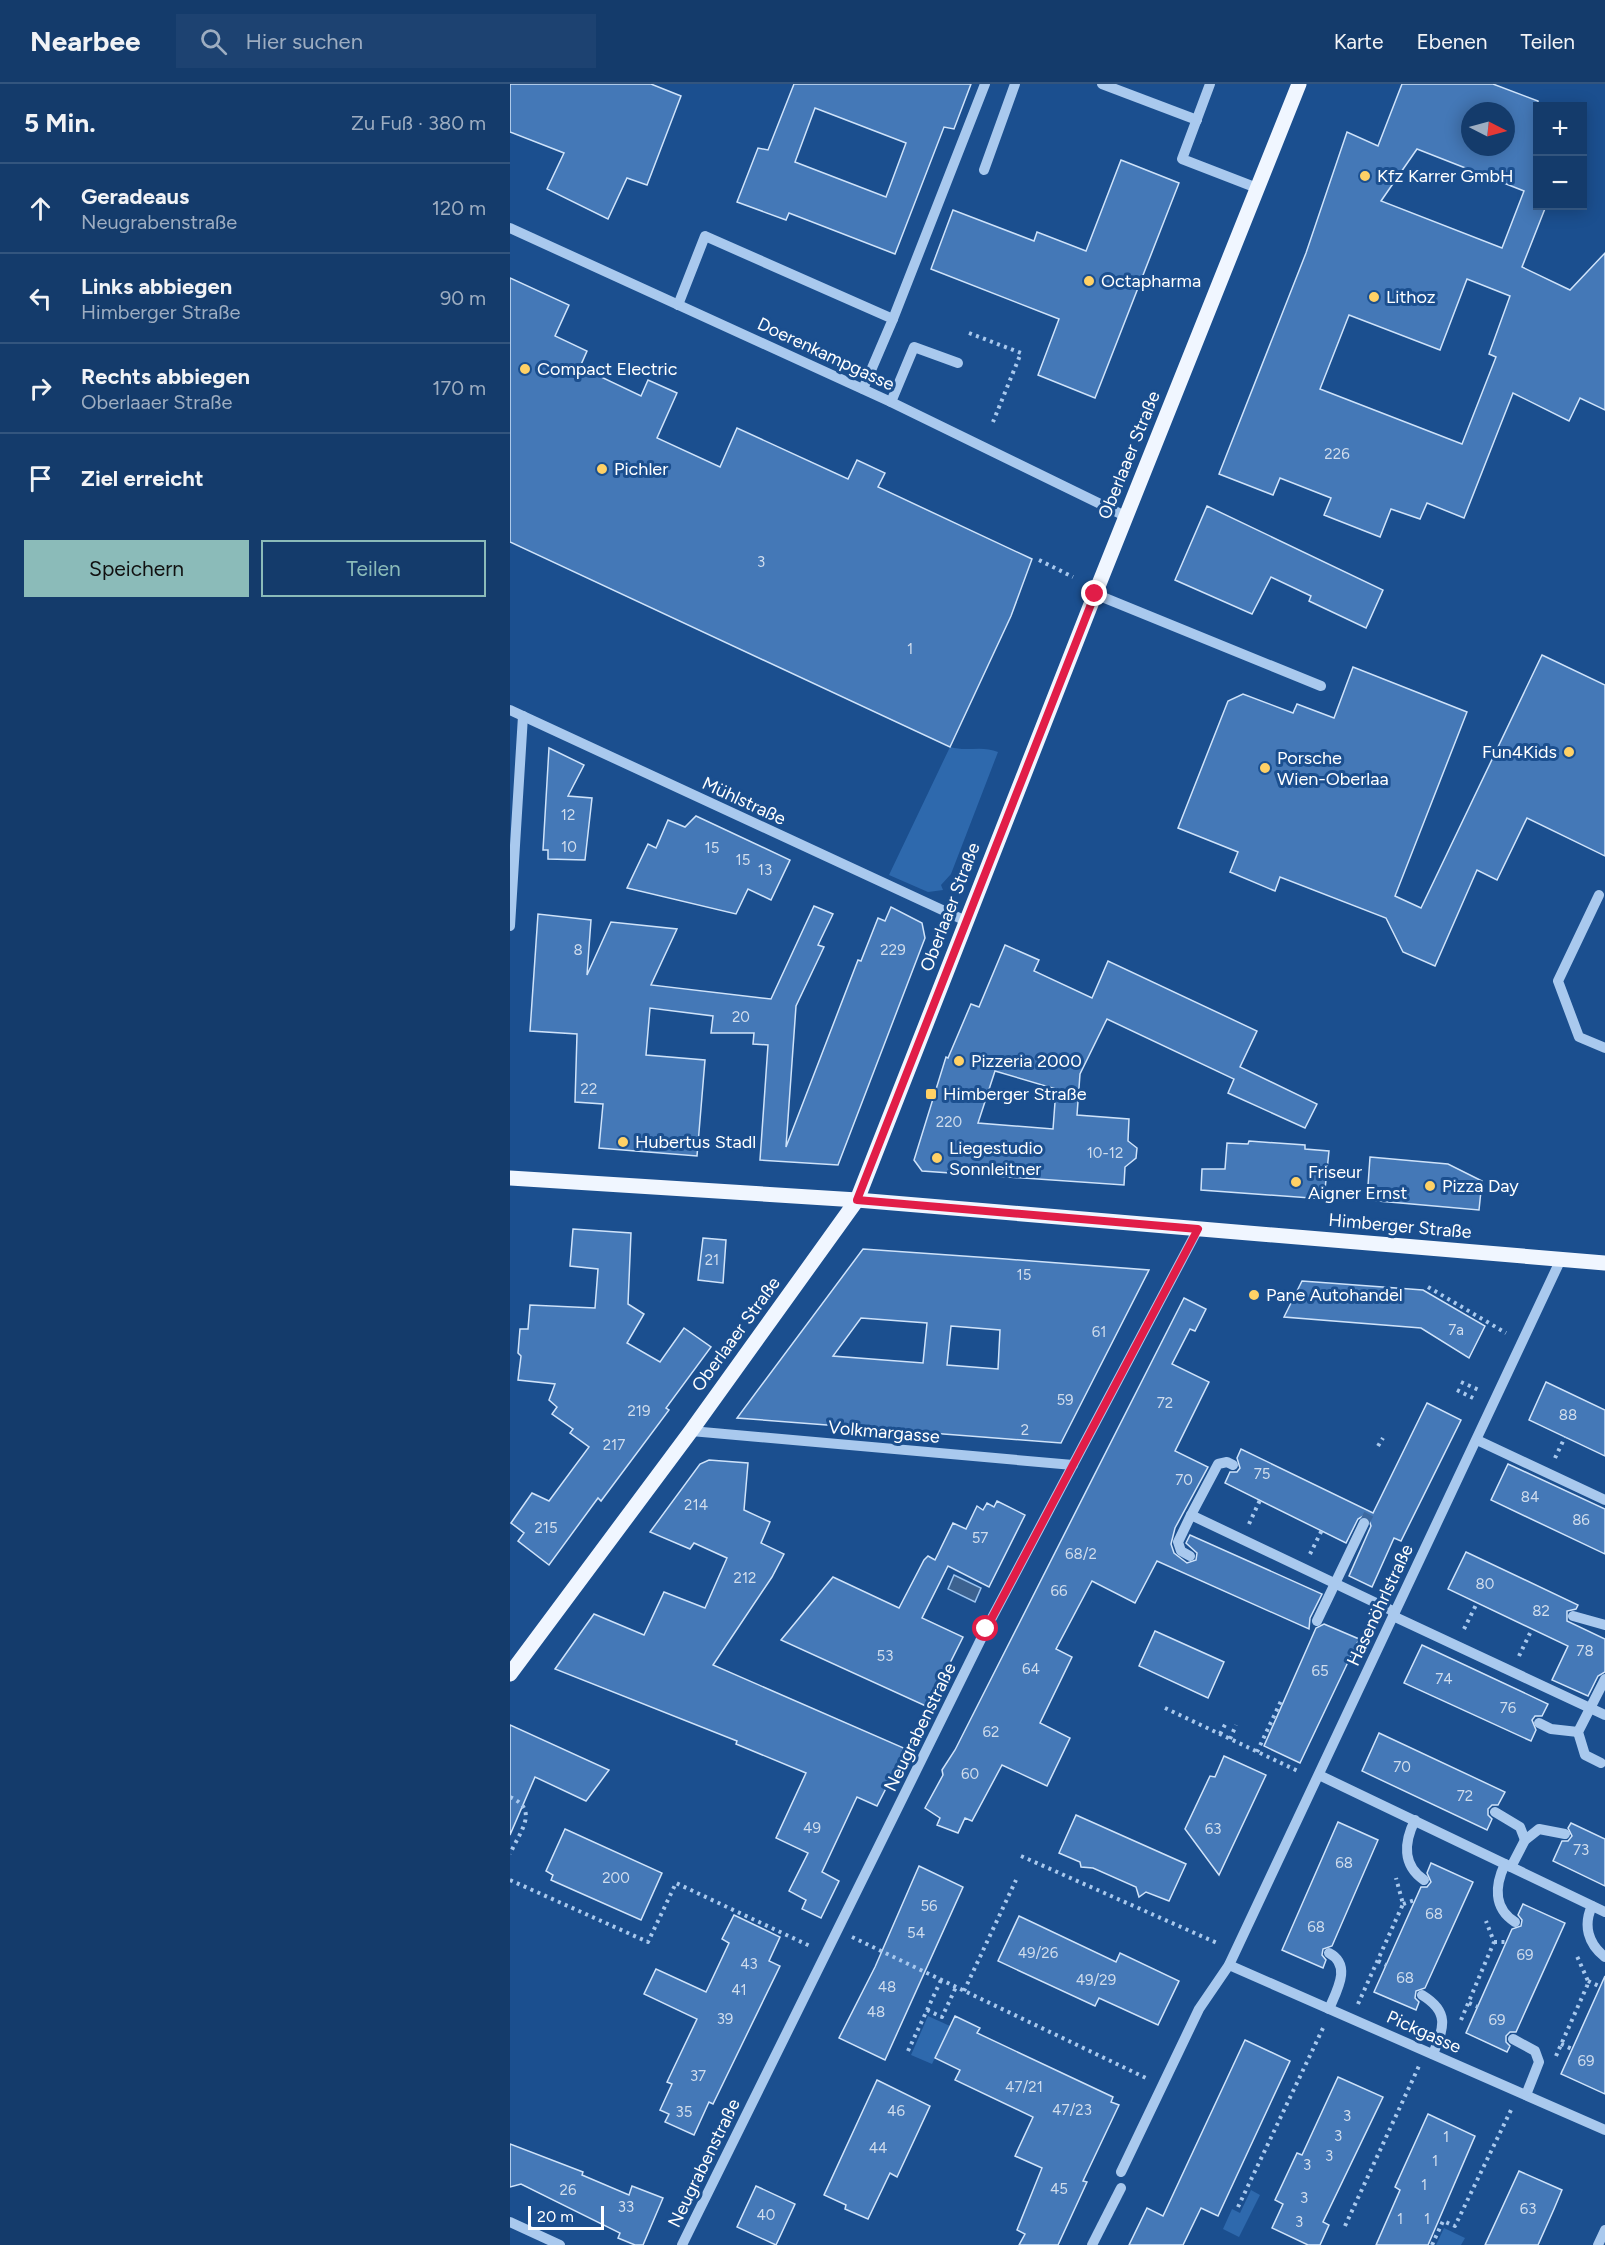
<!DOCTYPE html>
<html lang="de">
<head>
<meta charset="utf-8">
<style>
	:root { --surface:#143b6b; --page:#1d4271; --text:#f1f3f6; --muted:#9dadc1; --line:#33557e; --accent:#8bbbb9 }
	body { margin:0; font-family:Figtree,sans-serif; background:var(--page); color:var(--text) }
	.controls { position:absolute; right:18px; top:18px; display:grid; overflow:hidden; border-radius:0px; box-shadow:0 3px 15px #0003 }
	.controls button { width:54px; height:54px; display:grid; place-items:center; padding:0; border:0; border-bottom:2px solid var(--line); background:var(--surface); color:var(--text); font:30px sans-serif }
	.compass { position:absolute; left:951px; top:18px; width:54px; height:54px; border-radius:50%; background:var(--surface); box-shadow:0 3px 15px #0003; rotate:96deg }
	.scale { position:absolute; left:18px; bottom:15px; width:76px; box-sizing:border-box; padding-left:6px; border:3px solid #fff; border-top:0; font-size:16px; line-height:21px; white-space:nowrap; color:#fff; -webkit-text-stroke:4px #1b4f8f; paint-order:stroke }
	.stop { position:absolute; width:18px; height:18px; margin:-14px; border:4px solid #e11d48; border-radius:50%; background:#fff }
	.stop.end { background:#e11d48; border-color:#fff; box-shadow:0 2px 6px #0008 }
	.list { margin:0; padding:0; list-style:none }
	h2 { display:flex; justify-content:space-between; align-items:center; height:78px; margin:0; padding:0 24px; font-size:26px }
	h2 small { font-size:20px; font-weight:400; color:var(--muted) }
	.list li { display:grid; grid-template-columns:39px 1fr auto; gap:18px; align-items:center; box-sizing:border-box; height:90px; padding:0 24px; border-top:2px solid var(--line) }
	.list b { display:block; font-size:22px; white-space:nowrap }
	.list p { margin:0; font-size:20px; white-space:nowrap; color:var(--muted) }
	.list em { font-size:20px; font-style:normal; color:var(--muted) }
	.actions { display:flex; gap:12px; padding:18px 24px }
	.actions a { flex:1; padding:14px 0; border:2px solid var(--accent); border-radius:0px; text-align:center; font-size:21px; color:var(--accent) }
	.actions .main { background:var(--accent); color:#111 }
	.icon { flex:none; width:33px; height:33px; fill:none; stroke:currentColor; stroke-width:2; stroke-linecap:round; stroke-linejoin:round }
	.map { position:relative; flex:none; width:1095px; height:2161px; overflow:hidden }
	header { display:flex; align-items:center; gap:36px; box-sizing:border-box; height:84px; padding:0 30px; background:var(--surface); border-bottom:2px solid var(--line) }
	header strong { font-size:28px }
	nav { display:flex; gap:33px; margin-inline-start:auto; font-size:21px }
	.search { width:420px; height:54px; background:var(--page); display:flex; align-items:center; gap:15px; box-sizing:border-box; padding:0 21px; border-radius:0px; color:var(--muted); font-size:22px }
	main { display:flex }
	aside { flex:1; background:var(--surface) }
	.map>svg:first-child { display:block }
</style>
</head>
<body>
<header>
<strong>Nearbee</strong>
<div class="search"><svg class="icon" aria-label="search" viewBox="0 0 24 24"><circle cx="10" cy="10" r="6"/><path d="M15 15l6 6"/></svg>Hier suchen</div>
<nav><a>Karte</a><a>Ebenen</a><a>Teilen</a></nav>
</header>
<main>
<aside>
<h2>5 Min.<small>Zu Fuß · 380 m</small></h2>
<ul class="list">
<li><svg class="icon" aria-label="ahead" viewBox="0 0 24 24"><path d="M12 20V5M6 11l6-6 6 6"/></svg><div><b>Geradeaus</b><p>Neugrabenstraße</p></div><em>120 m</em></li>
<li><svg class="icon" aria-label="left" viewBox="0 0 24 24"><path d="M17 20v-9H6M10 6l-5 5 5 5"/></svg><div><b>Links abbiegen</b><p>Himberger Straße</p></div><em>90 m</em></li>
<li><svg class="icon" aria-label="right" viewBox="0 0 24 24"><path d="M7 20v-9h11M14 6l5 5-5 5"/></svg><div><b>Rechts abbiegen</b><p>Oberlaaer Straße</p></div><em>170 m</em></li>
<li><svg class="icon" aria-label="arrive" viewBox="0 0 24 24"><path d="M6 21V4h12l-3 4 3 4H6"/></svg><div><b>Ziel erreicht</b></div></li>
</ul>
<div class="actions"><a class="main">Speichern</a><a>Teilen</a></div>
</aside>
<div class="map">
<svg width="1095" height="2161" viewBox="0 0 1095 2161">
	<rect width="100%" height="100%" fill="#1b4f8f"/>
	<g fill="#2e69ad">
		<path d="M440,663C457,668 472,661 488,668L441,790L431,801L433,806L418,808L379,791Z"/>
		<path d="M418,1932L440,1942L422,1980L401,1971Z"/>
		<path d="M741,2106L750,2111L729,2153L713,2145L722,2125L730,2129Z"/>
		<path d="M934,2144L955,2154L951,2161H926Z"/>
	</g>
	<path fill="#3c6290" stroke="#9cc4f0" stroke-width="1.5" d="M444,1491L471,1504L465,1518L438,1505Z"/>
	<g fill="#4478b7" stroke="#cfe3fa" stroke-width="1.5" fill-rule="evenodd">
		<path d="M0,0H141L171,12L137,101L117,94L98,135L37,105L54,69L0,48Z"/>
		<path d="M284,0H461L444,45L434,43L385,170L279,129L276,136L227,118L248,64L258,66ZM305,24L396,59L376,113L285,78Z"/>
		<path d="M892,0H983L1028,17V122H1036L1012,183L1060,206L1095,169V326L1070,314L1059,337L1003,309L954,434L917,419L910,435L881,425L870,453L814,431L821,414L770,394L763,411L709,390L796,169L837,48L868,62ZM960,27H996V63H960ZM907,65L1014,107L992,164L871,117ZM957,195L1000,212L979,270L986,273L952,360L810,305L839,231L930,266Z"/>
		<path d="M611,76L669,99L585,314L528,291L549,235L421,185L443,126L524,157L527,148L576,167Z"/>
		<path d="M0,194L59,221L45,252L77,267L70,283L131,312L138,296L167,309L147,354L210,383L227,344L338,395L347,376L375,389L368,403L522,475L501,532L440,663L0,458Z"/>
		<path d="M697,422L873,506L856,544L799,517L801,512L761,493L742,530L665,496Z"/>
		<path d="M1032,571L1095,601V772L1017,734L987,796L967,786L925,882L893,868L876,834L770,793L765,807L720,788L728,768L668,744L718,617L733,610L783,629L787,620L824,634L843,583L957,628L885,812L911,824Z"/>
		<path d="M39,664L74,681L58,712L82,714L75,776L38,775V766H33Z"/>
		<path d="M186,732L280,776L261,816L238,805L226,830L117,804L138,760L146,764L158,736L175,743Z"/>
		<path d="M304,822L323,830L308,861L314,863L286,922L276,1063L348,876L351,877L368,834L375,837L381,823L412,839L415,854L328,1081L250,1076L258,961L243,960L244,949H201L203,932L140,924L136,971L195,976L187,1072L89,1064L93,1020L65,1018L67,950L20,947L28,830L81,836L77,891L101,838L167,845L141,901L261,915Z"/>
		<path d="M495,861L529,876L524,887L582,914L598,877L747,947L730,983L807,1020L795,1044L718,1009L724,995L597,935L570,990L567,1031L619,1035L618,1057L627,1064L626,1074L615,1083L614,1101L412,1087L404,1076L436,973L438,974L461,920L469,923ZM485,987L546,1005L543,1045L468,1039Z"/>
		<path d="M739,1057L795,1061V1065L819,1067L814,1115L691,1106L692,1085H715L717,1059L738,1060Z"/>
		<path d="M860,1073L938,1080L972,1097L969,1126L857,1116Z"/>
		<path d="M63,1145L121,1149L118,1220L134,1230L117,1259L150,1278L174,1244L201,1263L156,1324L159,1326L91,1417L88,1414L39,1481L8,1457L14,1449L1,1439L22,1409L39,1417L79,1363L60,1349L63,1345L42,1330L47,1323L39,1316L45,1300L8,1296L11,1272L8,1269L10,1245H18L20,1221L85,1224L88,1185L60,1182Z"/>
		<path d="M193,1154L216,1156L213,1199L188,1196Z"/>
		<path d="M353,1165L496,1175L639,1186L551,1359L227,1334ZM351,1234L417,1239L413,1279L323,1272ZM441,1242L490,1246L488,1285L437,1281Z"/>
		<path d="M792,1197L913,1206L975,1242L959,1274L911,1244L774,1233Z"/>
		<path d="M674,1214L696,1225L685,1247L680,1245L662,1280L699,1298L665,1367L698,1383L665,1444L661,1460L664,1469L677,1479L686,1476L687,1469L676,1459L680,1451L812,1510L800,1534L799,1545L647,1477L625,1519L582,1497L546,1565L562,1573L530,1639L560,1654L537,1702L492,1681L462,1737L455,1734L448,1749L427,1741L430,1734L415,1724L433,1691L432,1686L445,1666Z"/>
		<path d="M1036,1298L1095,1326V1372L1019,1336Z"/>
		<path d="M917,1319L951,1336L891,1457L884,1454L862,1503L839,1492L861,1442L858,1433L853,1432L848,1435L836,1459L715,1399L720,1388H727L730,1384L727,1374L731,1365L863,1429Z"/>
		<path d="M199,1376L238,1379L234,1426L260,1438L251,1459L274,1470L262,1493L203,1581L396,1665L367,1722L347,1713L312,1788L329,1797L311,1834L292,1825L296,1816L279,1807L298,1769L266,1754L296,1689L226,1660L227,1657L45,1585L84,1530L134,1551L154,1508L195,1524L217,1474L184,1459L180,1465L140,1448L190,1380Z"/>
		<path d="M998,1380L1095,1425V1470L981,1416Z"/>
		<path d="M487,1417L515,1431L479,1503L438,1482L412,1534L453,1553L418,1623L271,1556L323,1493L389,1524L414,1476L418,1472L425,1476L443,1439L456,1445L467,1422L473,1426L477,1419L484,1423Z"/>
		<path d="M956,1468L1068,1521L1066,1525L1057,1527V1537L1095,1555V1588L1088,1592L1078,1612L1042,1596L1058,1562L938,1505Z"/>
		<path d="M814,1540L849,1555L790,1679L754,1662L806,1544Z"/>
		<path d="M645,1547L714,1578L698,1614L629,1582Z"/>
		<path d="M912,1561L1038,1620L1032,1632H1025L1022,1636L1026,1646L1021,1657L894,1599Z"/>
		<path d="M0,1641L99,1686L76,1717L25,1693L0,1751Z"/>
		<path d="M869,1649L995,1708L988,1721H982L978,1725V1731L982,1735L977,1746L852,1687Z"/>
		<path d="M714,1672L756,1691L709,1791L675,1745L700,1692L705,1693Z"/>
		<path d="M566,1731L676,1780L659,1817L636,1808L629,1813L626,1803L583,1784L571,1783L570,1778L549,1769Z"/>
		<path d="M828,1738L868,1756L822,1862L813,1865L812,1871L816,1876L813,1884L772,1866Z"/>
		<path d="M1061,1739L1095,1755V1802L1043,1777L1052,1757H1058L1062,1752L1058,1744Z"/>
		<path d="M55,1745L152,1789L131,1836L41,1796L43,1791L36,1787Z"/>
		<path d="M921,1779L963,1798L915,1904L906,1907L905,1914L909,1918L906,1926L864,1908L911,1803H917L921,1798L917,1789Z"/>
		<path d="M409,1782L453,1803L375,1976L329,1954L365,1883Z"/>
		<path d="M1013,1820L1055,1839L1006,1948H1000L996,1952V1958L1000,1962L997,1968L956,1949L1002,1845L1011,1842L1012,1836L1008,1831Z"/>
		<path d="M224,1831L270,1853L259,1877L270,1882L203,2020L199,2018L184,2051L155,2038L159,2030L150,2026L162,2000L157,1998L187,1935L134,1910L146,1885L196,1908L219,1859L212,1855Z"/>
		<path d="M509,1832L606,1878L610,1869L669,1897L648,1941L589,1914L585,1922L488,1877Z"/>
		<path d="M1095,1892V2010L1051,1990Z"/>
		<path d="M445,1932L470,1944L467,1949L603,2013L601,2018L609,2021L573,2097L577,2098L548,2161H509L515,2150L507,2146L532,2084L505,2072L523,2033L445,1996L450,1986L425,1974Z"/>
		<path d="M735,1956L780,1977L708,2132L691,2124L673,2161H619L637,2124L653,2132Z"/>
		<path d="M828,1993L873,2013L813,2138L819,2141L810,2161H798L762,2144L773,2120L765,2116L787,2069L792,2071Z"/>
		<path d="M367,1996L420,2022L387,2093L380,2089L358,2135L335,2125L336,2121L314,2111Z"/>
		<path d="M918,2030L965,2052L918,2161H866L890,2106L885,2103Z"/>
		<path d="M0,2060L73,2088L72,2091L119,2111L122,2102L153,2114L133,2161H125L108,2154L110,2149L11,2100L0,2103Z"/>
		<path d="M1009,2087L1052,2106L1044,2125L1028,2161H975Z"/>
		<path d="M246,2102L285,2120L266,2161L227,2143Z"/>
	</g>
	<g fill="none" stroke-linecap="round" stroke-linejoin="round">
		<path stroke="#3d69a0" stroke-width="10" stroke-dasharray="10 5" stroke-linecap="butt" d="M854,1439L860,1428"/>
		<g stroke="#a9c9ee" stroke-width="4" stroke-dasharray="3 4.5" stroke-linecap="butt">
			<path d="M459,249L511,269L483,338"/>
			<path d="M529,476L563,493"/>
			<path d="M918,1203L996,1249"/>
			<path d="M951,1298L969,1306"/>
			<path d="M947,1306L965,1315"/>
			<path d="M868,1362L873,1354"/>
			<path d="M1045,1374L1055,1353"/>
			<path d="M739,1440L750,1416"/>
			<path d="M800,1470L812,1446"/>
			<path d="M954,1545L967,1519"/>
			<path d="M1009,1572L1022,1545"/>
			<path d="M655,1624L790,1688"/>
			<path d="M710,1650L717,1637"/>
			<path d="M720,1655L726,1641"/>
			<path d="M747,1668L771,1617"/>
			<path d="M0,1713C30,1726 10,1747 0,1770"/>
			<path d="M511,1772L707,1859"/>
			<path d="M0,1796L138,1858L166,1799L300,1862"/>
			<path d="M893,1820L905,1816"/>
			<path d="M342,1853L638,1995"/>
			<path d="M984,1858H997"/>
			<path d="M868,1877L876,1881"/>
			<path d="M1078,1897L1091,1903"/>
			<path d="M454,1907L506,1796"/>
			<path d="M959,1919L968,1923"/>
			<path d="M848,1920L893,1820L886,1794"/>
			<path d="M417,1926L432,1933L446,1903"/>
			<path d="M951,1936L984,1858L976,1837"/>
			<path d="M1051,1960L1062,1965"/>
			<path d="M398,1967L431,1896"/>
			<path d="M1046,1972L1077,1902L1078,1897L1066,1870"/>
			<path d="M728,2123L814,1942"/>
			<path d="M835,2142L909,1982"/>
			<path d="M922,2161L933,2137L945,2142L1002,2024"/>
		</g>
		<g stroke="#a9c9ee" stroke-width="10">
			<path d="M592,0L687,36"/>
			<path d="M700,0L672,75L747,104"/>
			<path d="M474,86L505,0"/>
			<path d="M0,144L381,318L615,432"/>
			<path d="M168,221L195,152L383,235L353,305"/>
			<path d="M383,235L475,0"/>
			<path d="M381,318L404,263L448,279"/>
			<path d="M585,510L811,602"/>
			<path d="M0,626L456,837"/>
			<path d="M1089,811L1048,897L1069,953L1095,964"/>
			<path d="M0,842L13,632"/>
			<path d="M181,1347L563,1381"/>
			<path d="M967,1356L1095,1416"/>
			<path d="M681,1431L708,1380L717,1378L723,1381"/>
			<path d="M680,1472L671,1467L668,1458L681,1431L885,1528"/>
			<path d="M883,1532L1095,1631"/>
			<path d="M1063,1532L1095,1541"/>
			<path d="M807,1537L854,1439"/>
			<path d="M1029,1639L1041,1645L1068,1648"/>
			<path d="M1091,1679L1075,1671L1068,1648L1095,1595"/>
			<path d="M809,1691L1095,1828"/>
			<path d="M985,1728L1010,1743L1015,1756"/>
			<path d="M905,1736C894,1758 892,1781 914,1796"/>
			<path d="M995,1780C985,1801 983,1824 1005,1838"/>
			<path d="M1001,1783L1015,1756L1029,1745L1055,1750"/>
			<path d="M1082,1822C1073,1841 1078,1860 1095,1873"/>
			<path d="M819,1869C842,1881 827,1906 819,1925"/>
			<path d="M719,1881L1095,2046"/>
			<path d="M912,1911C940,1928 934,1943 923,1970"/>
			<path d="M1003,1955L1025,1967L1029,1978L1016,2011"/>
			<path d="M611,2088L689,1925L719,1881L1051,1175"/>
			<path d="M0,2138L50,2161"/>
			<path d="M172,2161L476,1545L688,1145"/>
			<path d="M582,2161L611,2104"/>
			<path d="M1088,2161L1095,2146"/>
		</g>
		<g stroke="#f0f6ff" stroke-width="15">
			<path d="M0,1094L347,1116L1095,1179"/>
			<path d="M0,1590L181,1347L347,1116L585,510L789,0"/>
		</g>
	</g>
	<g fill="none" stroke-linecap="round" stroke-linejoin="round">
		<path stroke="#e11d48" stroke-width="8" d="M476,1545L688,1145L347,1116L585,510"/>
	</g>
	<g fill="#ffd166" stroke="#1b4f8f" stroke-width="2">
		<circle cx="855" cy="92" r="6"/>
		<circle cx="579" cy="197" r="6"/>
		<circle cx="864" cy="213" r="6"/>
		<circle cx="15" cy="285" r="6"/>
		<circle cx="92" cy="385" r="6"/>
		<circle cx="1059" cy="668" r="6"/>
		<circle cx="755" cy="684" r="6"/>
		<circle cx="449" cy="977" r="6"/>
		<rect x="415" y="1004" width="12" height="12" rx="3"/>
		<circle cx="113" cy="1058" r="6"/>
		<circle cx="427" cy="1074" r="6"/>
		<circle cx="786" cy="1098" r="6"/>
		<circle cx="920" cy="1102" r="6"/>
		<circle cx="744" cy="1211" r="6"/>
	</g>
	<g text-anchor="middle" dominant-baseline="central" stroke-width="6" stroke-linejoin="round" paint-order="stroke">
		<g font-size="15" fill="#d0dded">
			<text x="827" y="370">226</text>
			<text x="251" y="478">3</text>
			<text x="400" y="565">1</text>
			<text x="58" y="731">12</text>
			<text x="59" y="763">10</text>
			<text x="202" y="764">15</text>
			<text x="233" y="776">15</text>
			<text x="255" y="786">13</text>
			<text x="68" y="866">8</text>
			<text x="383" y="866">229</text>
			<text x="231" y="933">20</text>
			<text x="79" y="1005">22</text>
			<text x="439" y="1038">220</text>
			<text x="595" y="1069">10-12</text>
			<text x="202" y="1176">21</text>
			<text x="514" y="1191">15</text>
			<text x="946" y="1246">7a</text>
			<text x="589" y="1248">61</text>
			<text x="555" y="1316">59</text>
			<text x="655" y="1319">72</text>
			<text x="129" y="1327">219</text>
			<text x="1058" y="1331">88</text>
			<text x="515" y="1346">2</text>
			<text x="104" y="1361">217</text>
			<text x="752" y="1390">75</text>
			<text x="674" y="1396">70</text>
			<text x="1020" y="1413">84</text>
			<text x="186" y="1421">214</text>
			<text x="1071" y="1436">86</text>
			<text x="36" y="1444">215</text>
			<text x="470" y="1454">57</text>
			<text x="571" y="1470">68/2</text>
			<text x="235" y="1494">212</text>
			<text x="975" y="1500">80</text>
			<text x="549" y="1507">66</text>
			<text x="1031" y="1527">82</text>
			<text x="1075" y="1567">78</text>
			<text x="375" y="1572">53</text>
			<text x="521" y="1585">64</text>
			<text x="810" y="1587">65</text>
			<text x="934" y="1595">74</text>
			<text x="998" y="1624">76</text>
			<text x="481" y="1648">62</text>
			<text x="892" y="1683">70</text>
			<text x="460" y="1690">60</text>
			<text x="955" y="1712">72</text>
			<text x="302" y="1744">49</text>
			<text x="703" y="1745">63</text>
			<text x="1071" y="1766">73</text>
			<text x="834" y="1779">68</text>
			<text x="106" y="1794">200</text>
			<text x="419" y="1822">56</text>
			<text x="924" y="1830">68</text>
			<text x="806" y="1843">68</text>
			<text x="406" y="1849">54</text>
			<text x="528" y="1869">49/26</text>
			<text x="1015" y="1871">69</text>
			<text x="239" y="1880">43</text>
			<text x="895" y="1894">68</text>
			<text x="586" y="1896">49/29</text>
			<text x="377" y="1903">48</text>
			<text x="229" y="1906">41</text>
			<text x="366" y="1928">48</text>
			<text x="215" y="1935">39</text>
			<text x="987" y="1936">69</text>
			<text x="1076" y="1977">69</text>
			<text x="188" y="1992">37</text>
			<text x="514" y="2003">47/21</text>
			<text x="562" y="2026">47/23</text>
			<text x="386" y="2027">46</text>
			<text x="174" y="2028">35</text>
			<text x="837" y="2032">3</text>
			<text x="828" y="2052">3</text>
			<text x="936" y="2053">1</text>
			<text x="368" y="2064">44</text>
			<text x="819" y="2072">3</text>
			<text x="925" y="2077">1</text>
			<text x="797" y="2081">3</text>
			<text x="914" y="2101">1</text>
			<text x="549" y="2105">45</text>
			<text x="58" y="2106">26</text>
			<text x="794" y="2114">3</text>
			<text x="116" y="2123">33</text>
			<text x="1018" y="2125">63</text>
			<text x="256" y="2131">40</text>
			<text x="890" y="2135">1</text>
			<text x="917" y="2135">1</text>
			<text x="789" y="2138">3</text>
		</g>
		<g font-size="18" fill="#fff" stroke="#1b4f8f" text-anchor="start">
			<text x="867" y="92">Kfz Karrer GmbH</text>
			<text x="591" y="197">Octapharma</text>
			<text x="876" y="213">Lithoz</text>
			<text x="27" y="285">Compact Electric</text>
			<text x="104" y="385">Pichler</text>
			<text x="1047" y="668" text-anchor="end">Fun4Kids</text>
			<text x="767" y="674">Porsche<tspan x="767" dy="21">Wien-Oberlaa</tspan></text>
			<text x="461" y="977">Pizzeria 2000</text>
			<text x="433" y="1010">Himberger Straße</text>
			<text x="125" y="1058">Hubertus Stadl</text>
			<text x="439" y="1064">Liegestudio<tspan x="439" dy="21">Sonnleitner</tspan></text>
			<text x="798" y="1088">Friseur<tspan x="798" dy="21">Aigner Ernst</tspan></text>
			<text x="932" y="1102">Pizza Day</text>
			<text x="756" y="1211">Pane Autohandel</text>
		</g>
		<g font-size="18" fill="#fff" stroke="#1b4f8f">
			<text transform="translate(316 270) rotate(25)">Doerenkampgasse</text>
			<text transform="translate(619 371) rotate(-68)">Oberlaaer Straße</text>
			<text transform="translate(234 717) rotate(25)">Mühlstraße</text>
			<text transform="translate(440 823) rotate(-69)">Oberlaaer Straße</text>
			<text transform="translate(890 1142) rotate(5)">Himberger Straße</text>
			<text transform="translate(226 1250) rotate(-54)">Oberlaaer Straße</text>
			<text transform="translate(374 1348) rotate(5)">Volkmargasse</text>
			<text transform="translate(870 1521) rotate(-65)">Hasenöhrlstraße</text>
			<text transform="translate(410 1643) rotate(-64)">Neugrabenstraße</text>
			<text transform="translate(914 1948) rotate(24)">Pickgasse</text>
			<text transform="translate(194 2079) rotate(-64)">Neugrabenstraße</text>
		</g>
	</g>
</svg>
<div class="controls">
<button>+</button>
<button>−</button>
</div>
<svg class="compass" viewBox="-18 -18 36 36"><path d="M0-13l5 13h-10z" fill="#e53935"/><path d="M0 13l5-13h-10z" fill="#9dadc1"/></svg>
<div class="scale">20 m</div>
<div class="stop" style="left:476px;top:1545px"></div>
<div class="stop end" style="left:585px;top:510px"></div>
</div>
</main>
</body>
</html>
